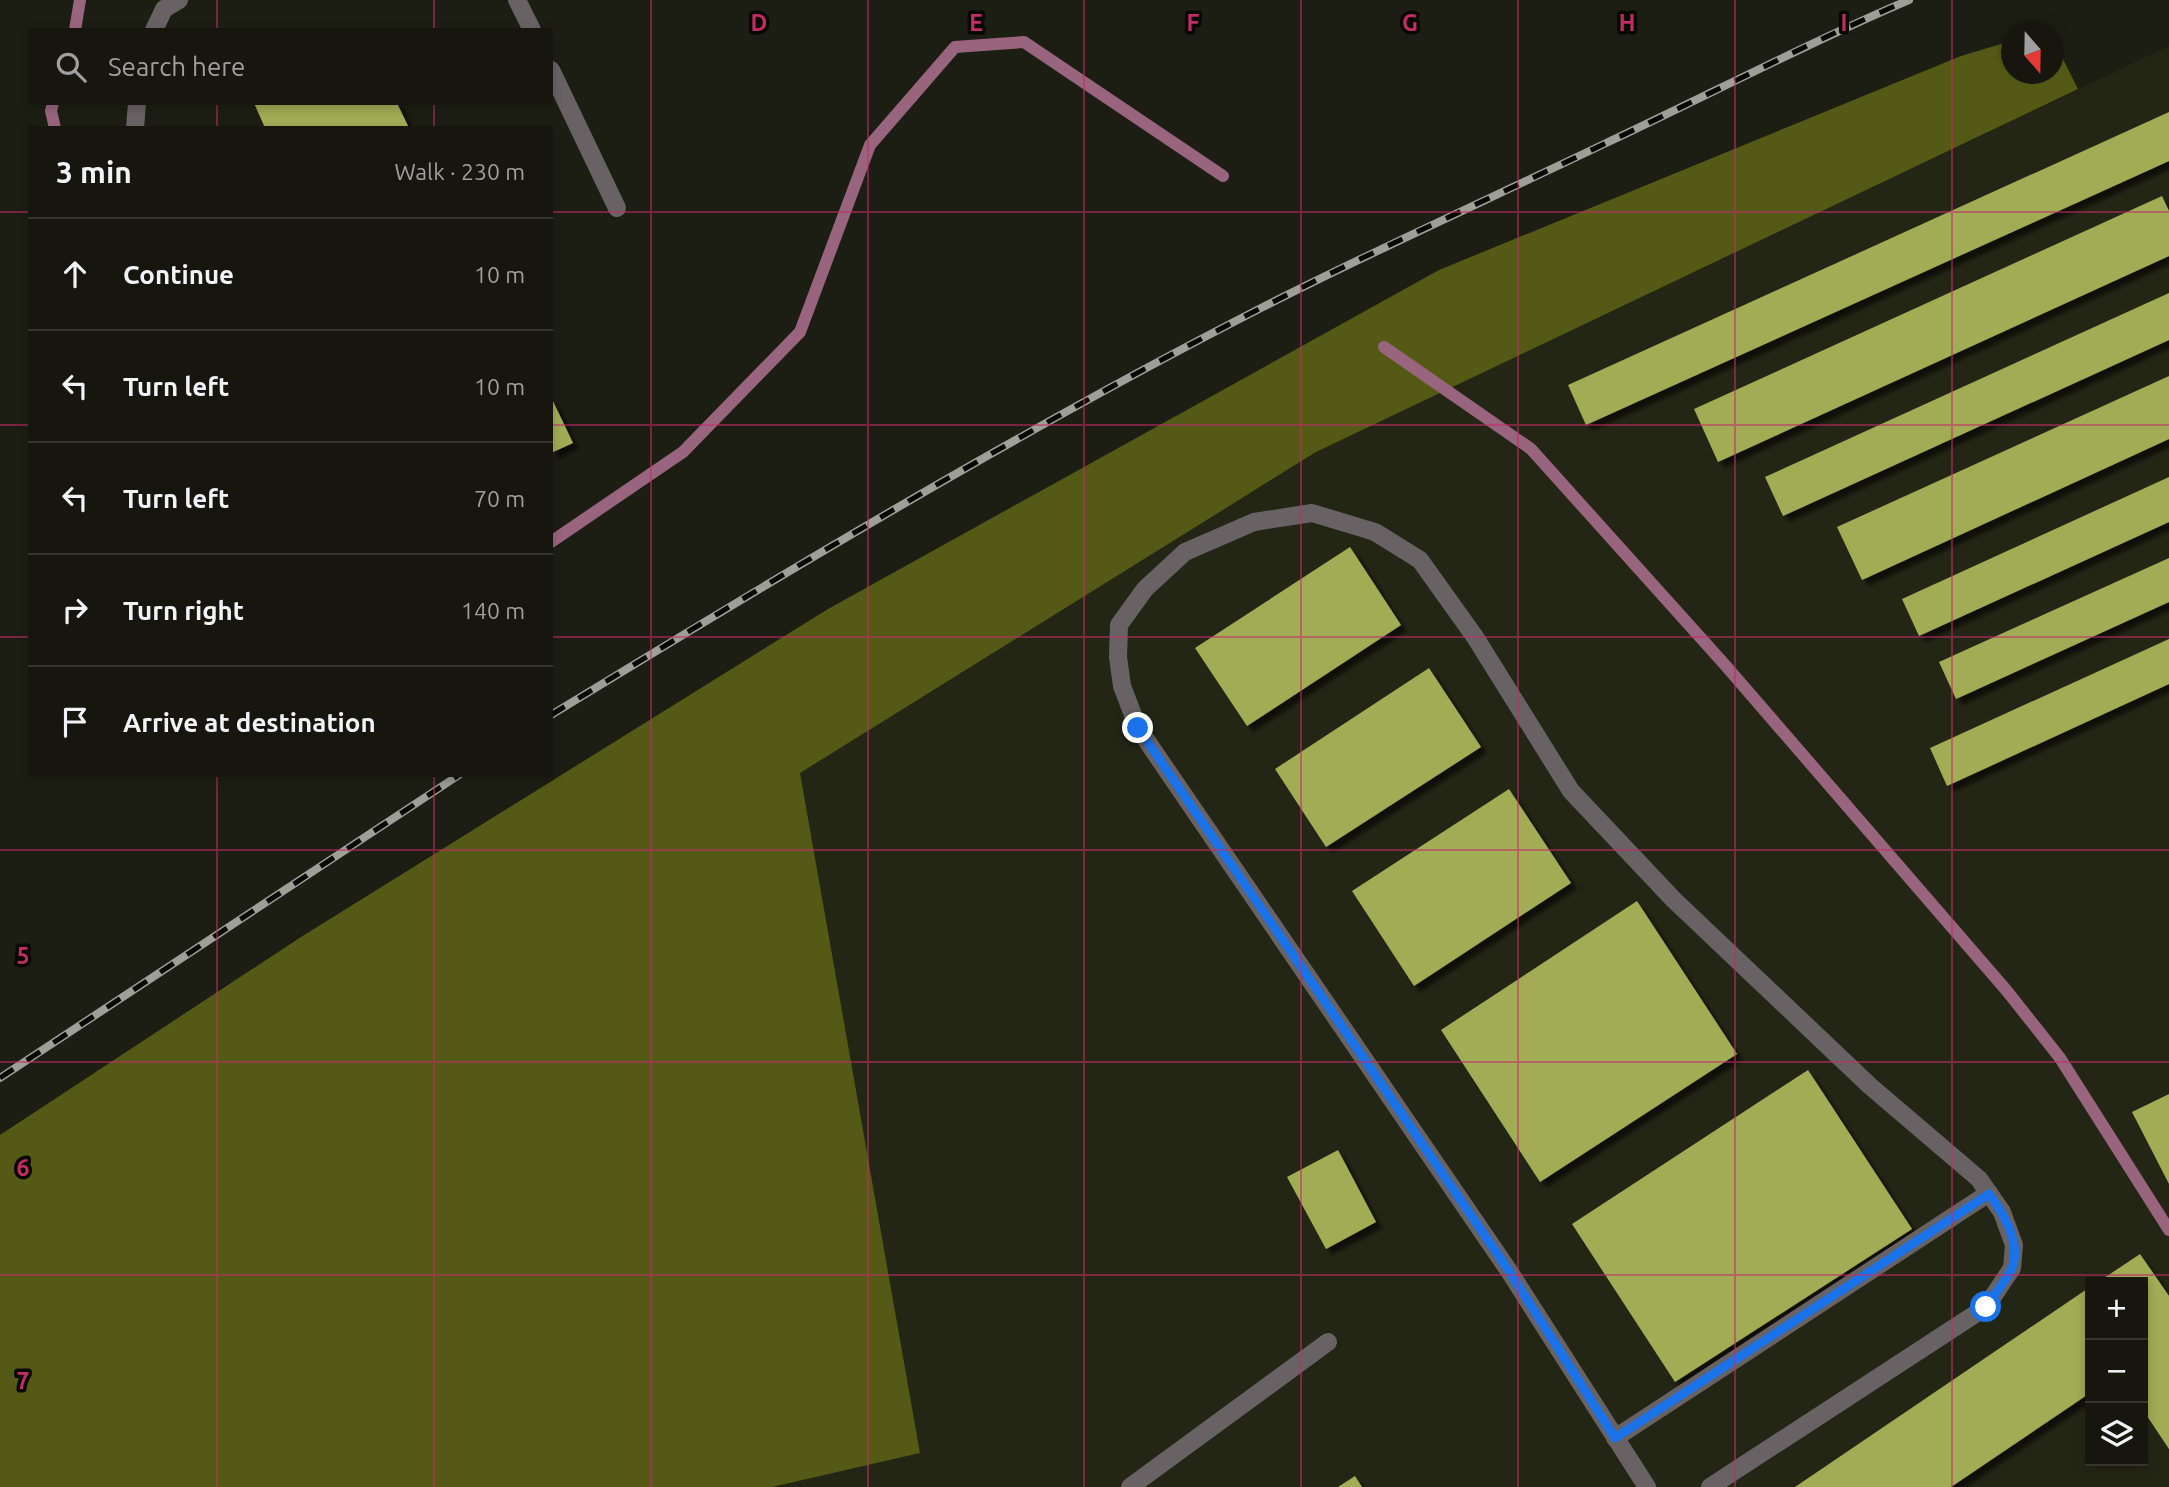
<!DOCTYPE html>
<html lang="en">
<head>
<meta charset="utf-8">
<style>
	:root { --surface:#16160e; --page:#23231c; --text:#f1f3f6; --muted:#9e9f9e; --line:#35352e }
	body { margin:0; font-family:Ubuntu,sans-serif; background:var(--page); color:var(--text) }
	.controls { position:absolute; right:21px; bottom:21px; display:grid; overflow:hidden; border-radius:0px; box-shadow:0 4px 10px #0003 }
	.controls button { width:63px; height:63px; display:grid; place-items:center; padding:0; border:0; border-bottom:2px solid var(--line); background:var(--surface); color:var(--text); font:35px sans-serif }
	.compass { position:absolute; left:2001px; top:21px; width:63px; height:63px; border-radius:50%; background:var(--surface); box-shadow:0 4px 10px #0003; rotate:160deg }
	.stop { position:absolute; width:21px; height:21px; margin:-16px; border:5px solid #1a73e8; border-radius:50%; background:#fff }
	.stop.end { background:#1a73e8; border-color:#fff; box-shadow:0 2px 7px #0008 }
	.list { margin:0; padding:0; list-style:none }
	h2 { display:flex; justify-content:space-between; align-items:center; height:91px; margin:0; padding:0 28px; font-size:30px }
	h2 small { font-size:23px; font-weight:400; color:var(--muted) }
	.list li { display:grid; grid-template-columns:46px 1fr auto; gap:21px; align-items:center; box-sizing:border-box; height:112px; padding:0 28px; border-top:2px solid var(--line) }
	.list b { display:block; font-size:26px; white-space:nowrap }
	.list em { font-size:23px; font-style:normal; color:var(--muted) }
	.icon { flex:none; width:38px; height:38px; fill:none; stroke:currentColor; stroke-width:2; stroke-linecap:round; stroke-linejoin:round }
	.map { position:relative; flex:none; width:2169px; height:1487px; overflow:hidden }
	.search { position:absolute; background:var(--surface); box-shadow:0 4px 10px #0003; left:28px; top:28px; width:525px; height:77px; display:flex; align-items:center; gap:18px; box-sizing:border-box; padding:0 24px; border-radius:0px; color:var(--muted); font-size:26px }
	.panel { position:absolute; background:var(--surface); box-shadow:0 4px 10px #0003; left:28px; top:126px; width:525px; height:651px; border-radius:0px }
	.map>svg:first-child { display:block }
</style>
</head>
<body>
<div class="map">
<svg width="2169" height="1487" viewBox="0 0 2169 1487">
	<defs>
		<filter id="shadow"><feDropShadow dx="6" dy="6" stdDeviation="2" flood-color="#0009"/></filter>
	</defs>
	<rect width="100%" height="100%" fill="#1d1e13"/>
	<path fill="#242615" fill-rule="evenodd" d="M2169,46V1487H772L920,1453L800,773L1316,452ZM2090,1282H2143V1461H2090Z"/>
	<path fill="#545a15" d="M2011,41V74H2054V41L2078,89L1316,452L800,773L920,1453L772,1487H0V1135L301,937L828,609L1439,270L1961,56Z"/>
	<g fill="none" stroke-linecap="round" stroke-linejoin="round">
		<g stroke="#99657e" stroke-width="12">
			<path d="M75,30L80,0"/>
			<path d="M53,103L51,111L55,128"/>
			<path d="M1384,347L1531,449L1726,666L2007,991L2060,1058L2169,1230"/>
			<path d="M551,542L683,452L800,332L870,145L955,47L1024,42L1223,176"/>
		</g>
	</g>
	<g fill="#a2ac55" filter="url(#shadow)">
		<path d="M254,103H397L409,128H265Z"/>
		<path d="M2169,112V161L1586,425L1568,385Z"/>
		<path d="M2162,196L2169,211V256L1718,462L1694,409Z"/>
		<path d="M2169,293V340L1783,516L1765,477Z"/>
		<path d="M2169,376V439L1862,580L1837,527Z"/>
		<path d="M551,397L573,443L551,453Z"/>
		<path d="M2169,477V522L1919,636L1902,599Z"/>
		<path d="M1350,547L1401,625L1247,726L1195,648Z"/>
		<path d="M2169,558V602L1956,699L1939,662Z"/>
		<path d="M2169,639V684L1947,786L1930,748Z"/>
		<path d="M1429,668L1481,747L1326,847L1275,769Z"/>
		<path d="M1509,789L1571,883L1414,986L1352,891Z"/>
		<path d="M1637,901L1737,1054L1540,1182L1441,1030Z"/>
		<path d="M1808,1070L1912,1229L1675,1382L1572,1224Z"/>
		<path d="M2169,1094V1184L2132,1112Z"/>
		<path d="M1338,1150L1376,1222L1326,1249L1287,1177Z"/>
		<path d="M2140,1254L2169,1296V1449L2143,1410V1282H2098Z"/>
		<path d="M2090,1287V1393L1951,1487H1795Z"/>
		<path d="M1355,1476L1362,1487H1338Z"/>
	</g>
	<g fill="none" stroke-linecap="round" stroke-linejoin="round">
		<g stroke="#686264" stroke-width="18">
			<path d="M517,0L532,30"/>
			<path d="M154,30L164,9L179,0"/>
			<path d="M551,70L617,208"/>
			<path d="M135,128L137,103"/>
			<path d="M1615,1438L1989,1193"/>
			<path d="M1130,1487L1328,1342"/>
			<path d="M1647,1487L1509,1271L1138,728L1122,686L1118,657L1119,625L1145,589L1185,552L1254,522L1312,513L1375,532L1420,560L1475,637L1571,791L1673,899L1870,1086L1979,1179L2002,1212L2014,1245L2012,1268L1986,1307L1710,1487"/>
		</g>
		<defs>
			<g id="rail">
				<path d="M551,715C784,573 1018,432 1261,308C1373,251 1489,199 1602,145C1705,97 1805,44 1909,0"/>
				<path d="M0,1078L459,775"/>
			</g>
		</defs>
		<use href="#rail" stroke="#9ea097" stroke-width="8"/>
		<use href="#rail" stroke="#070804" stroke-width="5" stroke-dasharray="16" stroke-linecap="butt"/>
	</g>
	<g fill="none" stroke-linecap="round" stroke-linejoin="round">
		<path stroke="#1a73e8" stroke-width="9" d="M1138,728L1509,1271L1615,1438L1989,1194C2003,1213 2023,1245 2011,1270C2004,1283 1994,1295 1986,1307"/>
	</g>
	<path fill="none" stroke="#c42b67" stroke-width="2" stroke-opacity="0.55" d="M217,0V30M434,0V30M651,0V1487M868,0V1487M1084,0V1487M1301,0V1487M1518,0V1487M1735,0V1487M1952,0V1487M217,103V128M434,103V128M0,212H30M551,212H2169M0,425H30M551,425H2169M0,637H30M551,637H2169M217,775V1487M434,775V1487M0,850H2169M0,1062H2169M0,1275H2169"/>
	<g font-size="23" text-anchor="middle" font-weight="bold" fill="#c42b67" stroke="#070804" stroke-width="7" stroke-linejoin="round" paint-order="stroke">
		<text x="759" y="31">D</text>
		<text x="976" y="31">E</text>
		<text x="1193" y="31">F</text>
		<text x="1410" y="31">G</text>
		<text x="1627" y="31">H</text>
		<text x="1844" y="31">I</text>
		<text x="23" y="964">5</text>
		<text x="23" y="1176">6</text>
		<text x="23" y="1389">7</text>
	</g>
</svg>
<div class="controls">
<button>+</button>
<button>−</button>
<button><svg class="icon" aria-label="layers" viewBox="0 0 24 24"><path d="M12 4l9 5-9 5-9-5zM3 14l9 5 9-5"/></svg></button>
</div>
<svg class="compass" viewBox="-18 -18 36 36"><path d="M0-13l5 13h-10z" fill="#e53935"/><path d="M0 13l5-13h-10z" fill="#9e9f9e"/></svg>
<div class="stop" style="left:1986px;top:1307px"></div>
<div class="stop end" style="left:1138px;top:728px"></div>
<div class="search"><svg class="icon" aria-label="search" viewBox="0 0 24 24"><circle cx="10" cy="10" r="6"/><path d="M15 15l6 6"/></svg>Search here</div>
<section class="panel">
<h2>3 min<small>Walk · 230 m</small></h2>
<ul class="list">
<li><svg class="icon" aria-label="ahead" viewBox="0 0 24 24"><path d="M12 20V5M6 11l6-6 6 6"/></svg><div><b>Continue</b></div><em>10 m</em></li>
<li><svg class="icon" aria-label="left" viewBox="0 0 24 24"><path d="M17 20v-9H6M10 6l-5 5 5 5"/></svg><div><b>Turn left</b></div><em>10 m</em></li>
<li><svg class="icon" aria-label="left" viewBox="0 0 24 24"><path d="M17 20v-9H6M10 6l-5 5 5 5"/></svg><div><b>Turn left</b></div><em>70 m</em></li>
<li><svg class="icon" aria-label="right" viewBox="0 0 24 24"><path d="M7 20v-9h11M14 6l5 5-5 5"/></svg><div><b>Turn right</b></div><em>140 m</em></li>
<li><svg class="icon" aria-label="arrive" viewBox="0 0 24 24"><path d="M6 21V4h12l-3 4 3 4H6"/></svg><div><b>Arrive at destination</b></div></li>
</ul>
</section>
</div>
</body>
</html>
